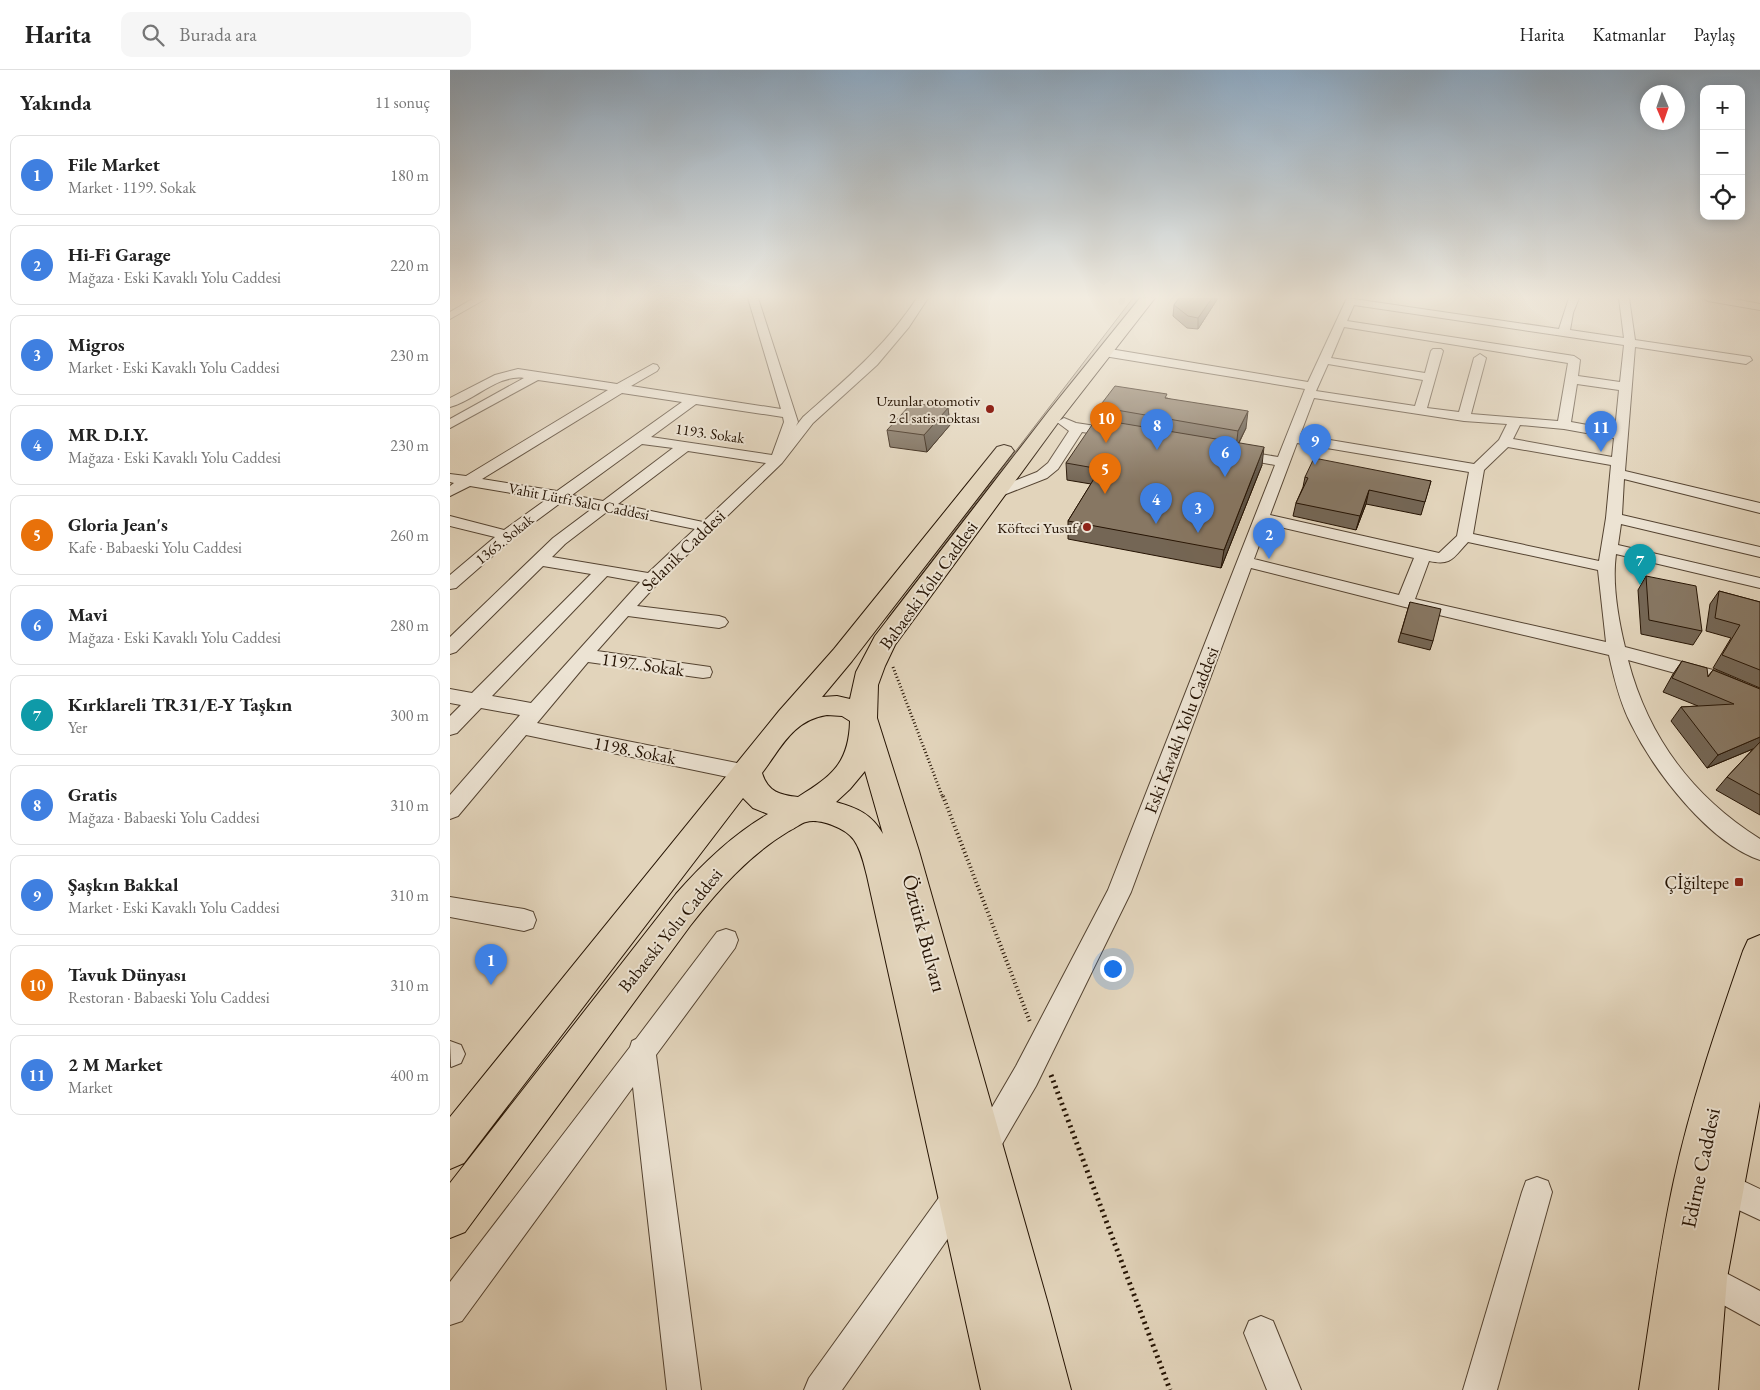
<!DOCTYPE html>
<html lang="tr">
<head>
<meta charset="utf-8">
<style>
	:root { --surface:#fff; --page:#f6f6f6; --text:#222; --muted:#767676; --line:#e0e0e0; --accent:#d93025 }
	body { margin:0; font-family:"EB Garamond",serif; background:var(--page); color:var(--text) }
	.controls { position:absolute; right:15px; top:15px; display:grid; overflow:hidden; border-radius:10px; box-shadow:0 2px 12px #0003 }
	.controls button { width:45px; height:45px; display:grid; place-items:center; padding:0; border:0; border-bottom:1px solid var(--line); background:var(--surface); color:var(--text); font:25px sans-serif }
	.compass { position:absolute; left:1190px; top:15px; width:45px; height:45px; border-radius:50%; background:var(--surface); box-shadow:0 2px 12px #0003; rotate:178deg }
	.you { position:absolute; left:662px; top:898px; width:18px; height:18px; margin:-12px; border:4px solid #fff; border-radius:50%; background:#1a73e8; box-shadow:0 0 0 8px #1a73e833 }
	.badge { display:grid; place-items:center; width:32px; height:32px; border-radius:50%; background:var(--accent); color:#fff; font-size:16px; font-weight:700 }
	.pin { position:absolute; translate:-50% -41px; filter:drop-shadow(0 1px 2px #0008) }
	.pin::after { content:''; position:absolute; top:26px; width:18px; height:15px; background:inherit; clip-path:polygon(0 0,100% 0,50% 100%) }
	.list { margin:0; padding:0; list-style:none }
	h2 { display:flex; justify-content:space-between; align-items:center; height:65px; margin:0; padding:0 20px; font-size:21px }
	h2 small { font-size:16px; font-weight:400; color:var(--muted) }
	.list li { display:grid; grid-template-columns:32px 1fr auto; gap:15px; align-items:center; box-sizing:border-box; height:80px; margin:0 10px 10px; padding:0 10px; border:1px solid var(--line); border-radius:10px }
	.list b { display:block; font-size:19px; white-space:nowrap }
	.list p { margin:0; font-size:16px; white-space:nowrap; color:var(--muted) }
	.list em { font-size:16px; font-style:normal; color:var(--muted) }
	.icon { flex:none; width:28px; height:28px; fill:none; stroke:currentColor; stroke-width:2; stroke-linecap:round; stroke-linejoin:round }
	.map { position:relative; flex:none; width:1310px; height:1320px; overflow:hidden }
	header { display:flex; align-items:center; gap:30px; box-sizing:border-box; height:70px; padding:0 25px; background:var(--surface); border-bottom:1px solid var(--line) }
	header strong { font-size:24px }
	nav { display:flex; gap:28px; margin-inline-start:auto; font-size:18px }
	.search { width:350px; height:45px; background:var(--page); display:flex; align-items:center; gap:12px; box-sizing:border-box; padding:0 18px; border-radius:10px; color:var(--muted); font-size:19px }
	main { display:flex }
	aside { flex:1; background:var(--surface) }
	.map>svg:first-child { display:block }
</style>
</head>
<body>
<header>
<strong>Harita</strong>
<div class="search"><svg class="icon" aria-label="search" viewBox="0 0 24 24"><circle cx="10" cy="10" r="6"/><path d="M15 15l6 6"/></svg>Burada ara</div>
<nav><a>Harita</a><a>Katmanlar</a><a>Paylaş</a></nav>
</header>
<main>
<aside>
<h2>Yakında<small>11 sonuç</small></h2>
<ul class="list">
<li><span class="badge" style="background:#3f7fe0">1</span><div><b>File Market</b><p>Market · 1199. Sokak</p></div><em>180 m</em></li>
<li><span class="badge" style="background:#3f7fe0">2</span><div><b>Hi-Fi Garage</b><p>Mağaza · Eski Kavaklı Yolu Caddesi</p></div><em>220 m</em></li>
<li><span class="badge" style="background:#3f7fe0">3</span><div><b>Migros</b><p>Market · Eski Kavaklı Yolu Caddesi</p></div><em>230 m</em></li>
<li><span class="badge" style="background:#3f7fe0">4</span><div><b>MR D.I.Y.</b><p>Mağaza · Eski Kavaklı Yolu Caddesi</p></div><em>230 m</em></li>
<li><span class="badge" style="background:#e8710a">5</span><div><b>Gloria Jean's</b><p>Kafe · Babaeski Yolu Caddesi</p></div><em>260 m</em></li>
<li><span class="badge" style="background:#3f7fe0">6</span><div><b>Mavi</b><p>Mağaza · Eski Kavaklı Yolu Caddesi</p></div><em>280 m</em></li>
<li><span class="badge" style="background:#0f9aa8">7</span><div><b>Kırklareli TR31/E-Y Taşkın</b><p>Yer</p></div><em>300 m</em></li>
<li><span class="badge" style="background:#3f7fe0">8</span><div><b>Gratis</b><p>Mağaza · Babaeski Yolu Caddesi</p></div><em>310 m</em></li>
<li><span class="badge" style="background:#3f7fe0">9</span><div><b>Şaşkın Bakkal</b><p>Market · Eski Kavaklı Yolu Caddesi</p></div><em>310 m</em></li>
<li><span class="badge" style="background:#e8710a">10</span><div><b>Tavuk Dünyası</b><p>Restoran · Babaeski Yolu Caddesi</p></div><em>310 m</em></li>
<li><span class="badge" style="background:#3f7fe0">11</span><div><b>2 M Market</b><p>Market</p></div><em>400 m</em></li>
</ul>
</aside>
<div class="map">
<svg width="1310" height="1320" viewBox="0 0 1310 1320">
	<rect width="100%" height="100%" fill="#e2d4bb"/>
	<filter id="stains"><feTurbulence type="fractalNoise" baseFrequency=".004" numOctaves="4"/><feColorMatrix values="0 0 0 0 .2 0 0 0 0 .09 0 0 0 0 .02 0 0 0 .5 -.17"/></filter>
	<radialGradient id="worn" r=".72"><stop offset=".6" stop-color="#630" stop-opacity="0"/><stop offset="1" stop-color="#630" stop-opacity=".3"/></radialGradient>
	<path fill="#c2b39c" stroke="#746350" d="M683,228H689L440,553L437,549Z"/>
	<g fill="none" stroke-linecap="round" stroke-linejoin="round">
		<defs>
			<g id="minor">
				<path d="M24,228H37L0,249V242Z"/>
				<path d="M298,228H308L348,352L346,356L353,347C397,308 434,278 467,228H478L459,257L427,295L363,353L332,393L208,513L187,536L269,546L275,548L278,552L275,556L269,558L178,546L147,581L253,596L260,597L262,602L260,607L253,608L138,592L87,653L297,695L304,697L307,703L304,709L297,711L76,665L8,746L0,749V725L70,645L31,638L7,663L0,665V646L11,635L0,633V619L22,623L141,504L93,496L6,582L0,584V567L103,468L143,438L113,431L63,468L6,518L0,519V505L45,467L0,456V446L54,460L97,429L20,416L0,426V416L4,413L0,412V404L16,406L158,320L88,310L0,358V349L74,308C48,304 24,331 0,337V328L45,305L68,299L167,314L203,294L207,295L209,298L207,301L181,316L331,339ZM172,323L232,332L107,421L32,409ZM246,334L333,347L334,352L322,385L201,367ZM192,374L223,378L153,431L122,425ZM238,381L316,393L253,452L168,434ZM158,441L245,459L198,503L102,487L115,474ZM157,506L190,512L81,633L42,626Z"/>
				<path d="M897,228L1109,259L1119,228H1129L1123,243L1120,260L1174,268L1169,228H1179L1185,270L1300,287L1302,290L1296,294L1185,277L1175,401L1310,433V443L1174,409L1172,445L1310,477V487L1171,454L1168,475L1310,508V518L1166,484C1162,513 1168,548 1175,577L1267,601L1310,620V635L1254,611L1178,590C1198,667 1243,727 1310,769V790C1259,773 1204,701 1181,654C1170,633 1164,608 1159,585L955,537L801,498L681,822L586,1016L544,1088L534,1093L524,1088L519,1078L524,1068L566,996L658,820L825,395L787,388L780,384L787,380L828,387L855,319L654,286L648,282L654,278L858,312ZM904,235L1174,275L1170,312L1128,306L1130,290L1124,286L897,251ZM894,257L1118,293L1108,351L1021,344L1036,288L1030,284L1024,288L1009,342L977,338L993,281L991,279H983L981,281L975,303L881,288ZM878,294L973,310L965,336L866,321ZM1127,314L1169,320L1165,360L1121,352ZM864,328L1014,351L1057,354L1049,370L1024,394L850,365ZM1070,355L1114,359L1164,368L1162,387L1063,369ZM847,373L1019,402L1007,466L989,483L820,445ZM1058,377L1161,395L1156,448L1149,491L1023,464L1034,400ZM817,454L964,488L949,525L804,489ZM1018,472L1148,500L1156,572L965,529L979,491C1002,496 1003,488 1018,472Z"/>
				<path d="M1253,228H1279L1310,234V240L1258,231Z"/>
				<path d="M614,348L626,353L672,360L674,363L667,367L632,362L608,399L597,408L551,426H541L539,423L541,420L587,402L598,393L619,361L607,352Z"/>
				<path d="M0,827L74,839L83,842L86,850L83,858L74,861L0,847Z"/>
				<path d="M276,859L285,862L288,870L285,878L206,985L251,1320H217L183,1017L12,1251L0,1255V1212L180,977L182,971L186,969L267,862Z"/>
				<path d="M0,971L11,975L15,984L11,993L1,997Z"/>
				<path d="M1274,1102L1310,1119V1150L1263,1128L1259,1117L1263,1106Z"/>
				<path d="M1087,1107L1098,1111L1102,1122L1047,1320H1013L1072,1122L1076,1111Z"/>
				<path d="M509,1111L520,1115L524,1126L520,1137L392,1320H354L359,1308L498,1115Z"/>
				<path d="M1255,1192L1310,1221V1255L1244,1219L1239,1208L1244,1197Z"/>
				<path d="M811,1246L823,1251L851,1320H817L794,1263L799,1251Z"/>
			</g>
			<g id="highway">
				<path d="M690,228H705L610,350L445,575L435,596L428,615L427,648L469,781L598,1234L621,1320H531L417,806C414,794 411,780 404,770C396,758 369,748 356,752C351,753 344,759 339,761C299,785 268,820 240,856L15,1162L0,1168V1113L226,824C253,793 282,765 318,744L303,738L293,728L14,1093L0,1099V1047L329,641L384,579L547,377L554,375L561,377L564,381L561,385L402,591L372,627L387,626L400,629L406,602L425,566L598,342ZM377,645L392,646L400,651C399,693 382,706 348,727C330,725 318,722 312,703C331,678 343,650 377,645ZM415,701L433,764C422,744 407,738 386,732L400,719Z"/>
				<path d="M1310,865V1031L1277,1208L1268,1320H1189C1200,1250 1209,1179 1224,1110C1241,1032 1267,956 1293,881L1298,870Z"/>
			</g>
		</defs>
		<use href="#minor" stroke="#544331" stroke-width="2"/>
		<use href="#highway" stroke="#251303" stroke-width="2"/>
		<path stroke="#251303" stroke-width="3" stroke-dasharray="1 2.5" stroke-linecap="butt" d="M443,597L493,728"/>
		<path stroke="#251303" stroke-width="4" stroke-dasharray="1 3" stroke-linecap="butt" d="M493,726L580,952"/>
		<path stroke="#251303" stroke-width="5" stroke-dasharray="2 4" stroke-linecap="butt" d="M601,1005L720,1320"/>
		<use href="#minor" fill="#ece3d3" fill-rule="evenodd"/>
		<use href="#highway" fill="#e2d4bb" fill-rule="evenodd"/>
	</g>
	<g fill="#746655" stroke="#251303">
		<path d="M729,228H768L748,259L737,258L723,246L724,235Z"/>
		<path d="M717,328L796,358L789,373L812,395L771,498L618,469V451L641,414L617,410L616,393L649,350V337Z"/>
		<path d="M498,338L500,355L477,382L440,377L437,360Z"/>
		<path d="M855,407L981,411L971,445L916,434L906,460L843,446L846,433L853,417Z"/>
		<path d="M1196,506L1252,561L1243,575L1191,564L1188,520Z"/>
		<path d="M1269,521L1310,532V618L1263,598L1281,568L1256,561L1260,534Z"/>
		<path d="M960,532L983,571L980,580L948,572Z"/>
		<path d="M1232,591L1258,606L1263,600L1310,619V745L1266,720L1277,707L1303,679L1257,698L1221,651L1231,637L1248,636L1213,622L1223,604Z"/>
	</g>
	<g fill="#5e5345" stroke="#251303">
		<path d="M762,228H768L748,259V248Z"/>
		<path d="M498,338L500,355L477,382L474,365Z"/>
		<path d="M798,341L796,358L786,378L788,361Z"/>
		<path d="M814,377L812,395L771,498L774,480Z"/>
		<path d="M919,420L916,434L906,460L910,446Z"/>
		<path d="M1310,667V672L1305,678L1257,698L1268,685Z"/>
	</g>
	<g fill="#877763" stroke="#251303">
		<path d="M729,228H762L748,248L738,246L724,235Z"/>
		<path d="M665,316L717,324L715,328L798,341L788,361L649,337Z"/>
		<path d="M462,333L498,338L474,365L437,360Z"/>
		<path d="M646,349L814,377L774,480L618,451L650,399L616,393Z"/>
		<path d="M864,388L981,411L975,432L919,420L910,446L846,433L858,408L855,407Z"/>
		<path d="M1196,506L1246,516L1252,561L1199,550Z"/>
		<path d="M1269,521L1310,532V600L1272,585L1290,555L1265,548Z"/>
		<path d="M960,532L991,539L983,571L951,563Z"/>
		<path d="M1232,591L1257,598L1258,607L1263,600L1310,619V667L1268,685L1231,637L1284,634L1222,608Z"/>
		<path d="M1310,672V725L1277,707Z"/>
	</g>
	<linearGradient id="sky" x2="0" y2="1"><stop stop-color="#8ca6bd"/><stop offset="0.55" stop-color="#f2ece0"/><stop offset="1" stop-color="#f2ece0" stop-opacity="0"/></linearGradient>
	<rect width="1310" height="413" fill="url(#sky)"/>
	<g fill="#8f2418" stroke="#ece3d3" stroke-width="2">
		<circle cx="540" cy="339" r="5"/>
		<circle cx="637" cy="457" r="5"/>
		<rect x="1284" y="807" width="10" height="10" rx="2.5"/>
	</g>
	<g text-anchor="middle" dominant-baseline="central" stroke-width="4" stroke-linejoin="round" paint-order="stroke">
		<g font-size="15" fill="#251303" stroke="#ece3d3" text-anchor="end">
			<text x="530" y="330">Uzunlar otomotiv<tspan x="530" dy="17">2 el satis noktası</tspan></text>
			<text x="627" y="457">Köfteci Yusuf</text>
		</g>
		<g font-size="15" fill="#251303" stroke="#ece3d3">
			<text transform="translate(260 363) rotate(8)">1193. Sokak</text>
			<text transform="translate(129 431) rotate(11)">Vahit Lütfi Salcı Caddesi</text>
			<text transform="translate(54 469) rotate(-39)">1365. Sokak</text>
		</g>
		<g font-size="18" fill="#251303" stroke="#ece3d3">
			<text transform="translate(233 480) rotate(-44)">Selanik Caddesi</text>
			<text transform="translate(478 515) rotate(-54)">Babaeski Yolu Caddesi</text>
			<text transform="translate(193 594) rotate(8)">1197. Sokak</text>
			<text transform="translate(731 660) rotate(-69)">Eski Kavaklı Yolu Caddesi</text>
			<text transform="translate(185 680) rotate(11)">1198. Sokak</text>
			<text transform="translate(220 860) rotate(-51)">Babaeski Yolu Caddesi</text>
		</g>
		<g font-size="18" fill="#251303" stroke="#ece3d3" text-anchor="end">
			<text x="1279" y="812">Çİğiltepe</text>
		</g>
		<g font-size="21" fill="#251303" stroke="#ece3d3">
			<text transform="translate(475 863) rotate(75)">Öztürk Bulvarı</text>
			<text transform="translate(1250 1098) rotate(-78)">Edirne Caddesi</text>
		</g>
	</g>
	<rect width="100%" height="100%" filter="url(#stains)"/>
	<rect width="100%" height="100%" fill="url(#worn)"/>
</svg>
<div class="controls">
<button>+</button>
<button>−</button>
<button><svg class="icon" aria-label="locate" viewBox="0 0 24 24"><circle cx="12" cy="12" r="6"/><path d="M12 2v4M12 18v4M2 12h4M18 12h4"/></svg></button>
</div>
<svg class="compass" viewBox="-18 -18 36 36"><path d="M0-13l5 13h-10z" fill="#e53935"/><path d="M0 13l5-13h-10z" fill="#767676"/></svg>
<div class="you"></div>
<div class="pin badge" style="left:41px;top:915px;background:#3f7fe0">1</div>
<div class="pin badge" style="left:819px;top:489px;background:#3f7fe0">2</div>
<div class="pin badge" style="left:748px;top:463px;background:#3f7fe0">3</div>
<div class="pin badge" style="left:706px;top:454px;background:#3f7fe0">4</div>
<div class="pin badge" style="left:655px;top:424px;background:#e8710a">5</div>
<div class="pin badge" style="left:775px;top:407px;background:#3f7fe0">6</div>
<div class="pin badge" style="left:1190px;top:515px;background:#0f9aa8">7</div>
<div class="pin badge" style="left:707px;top:380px;background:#3f7fe0">8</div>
<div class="pin badge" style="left:865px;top:395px;background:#3f7fe0">9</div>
<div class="pin badge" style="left:656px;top:373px;background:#e8710a">10</div>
<div class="pin badge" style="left:1151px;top:382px;background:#3f7fe0">11</div>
</div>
</main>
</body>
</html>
